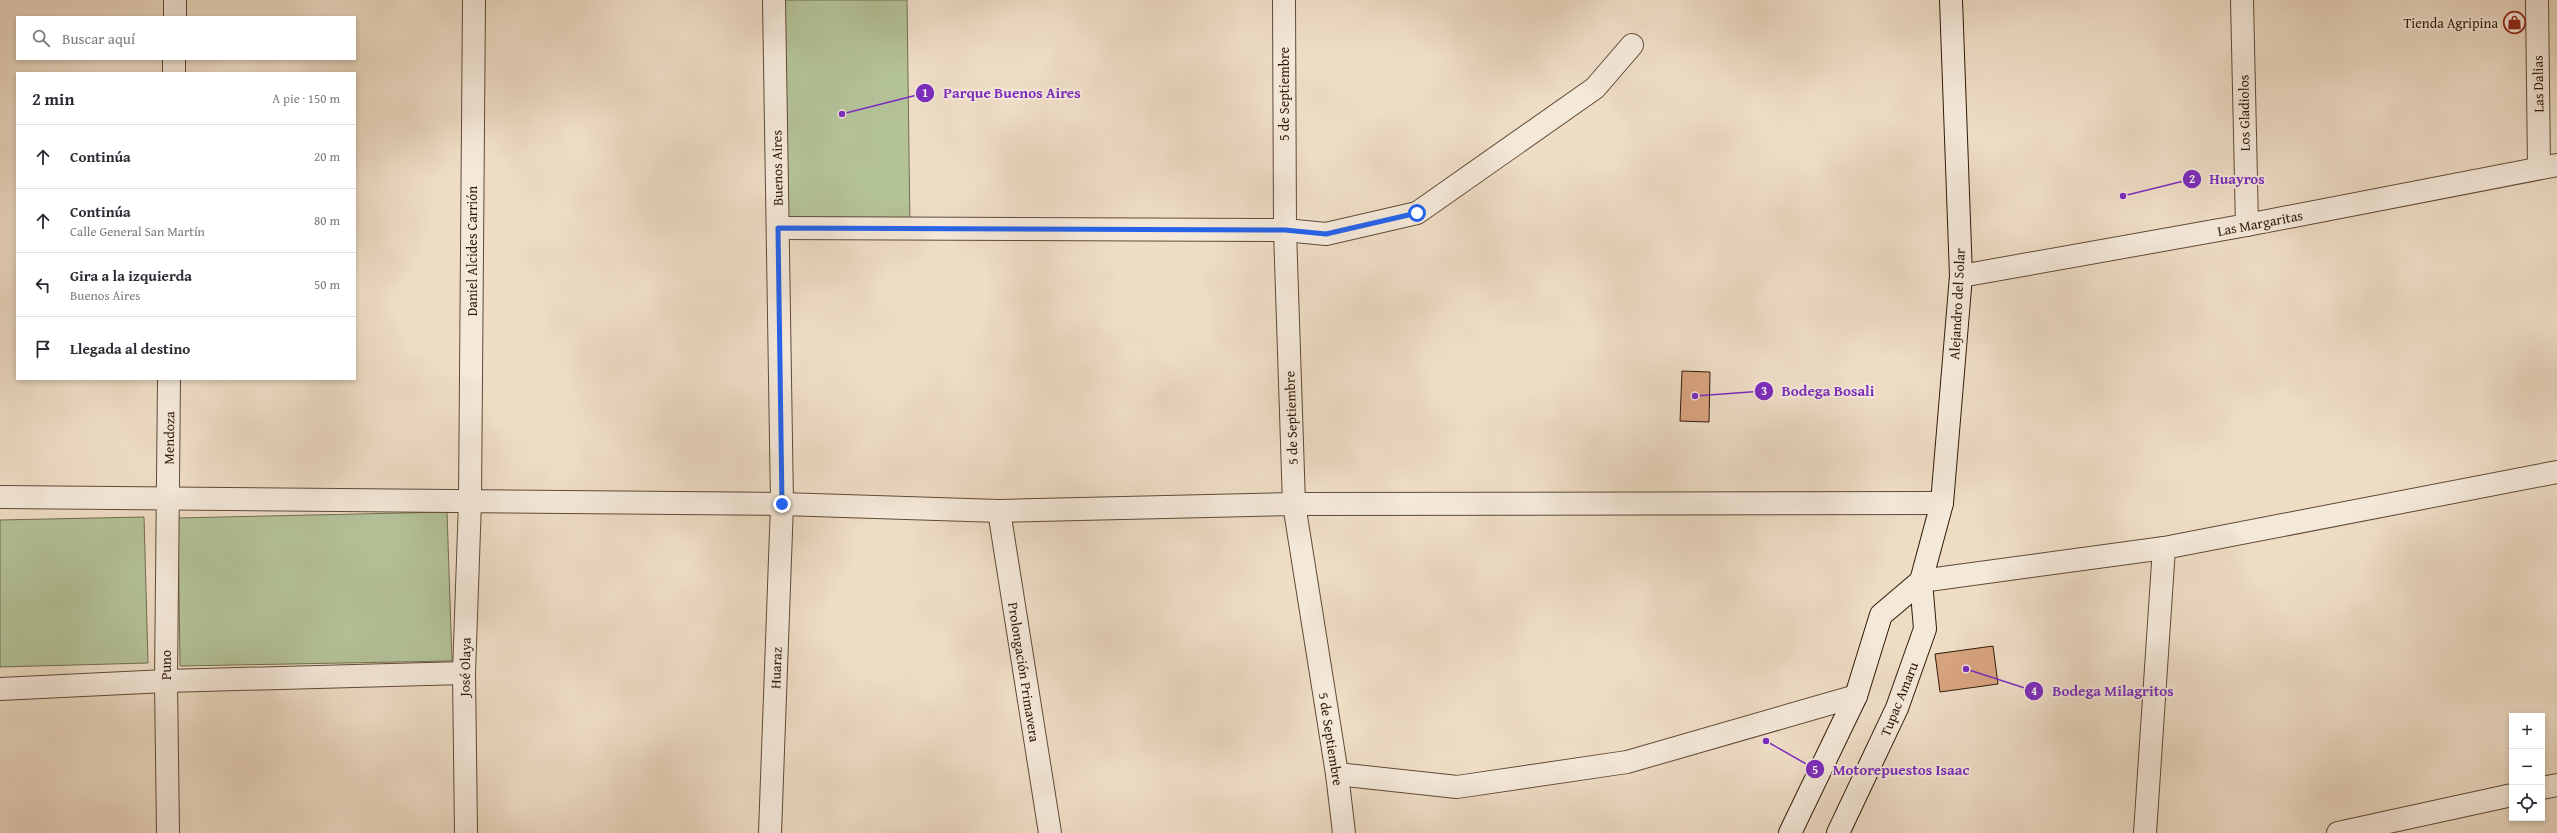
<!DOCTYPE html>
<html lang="es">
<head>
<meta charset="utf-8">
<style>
	:root { --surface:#fff; --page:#f7f7f7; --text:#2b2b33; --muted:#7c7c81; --line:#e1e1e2 }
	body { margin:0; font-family:"Gentium Book Plus",serif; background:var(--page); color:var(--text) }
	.controls { position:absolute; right:12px; bottom:12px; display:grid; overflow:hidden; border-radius:0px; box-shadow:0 2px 6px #0003 }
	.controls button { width:36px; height:36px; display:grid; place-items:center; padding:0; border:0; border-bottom:1px solid var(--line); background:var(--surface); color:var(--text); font:20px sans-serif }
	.stop { position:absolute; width:12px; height:12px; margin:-9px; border:3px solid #2563eb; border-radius:50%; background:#fff }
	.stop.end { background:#2563eb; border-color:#fff; box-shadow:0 1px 4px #0008 }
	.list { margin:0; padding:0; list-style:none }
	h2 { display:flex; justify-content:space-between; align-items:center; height:52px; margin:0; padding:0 16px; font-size:17px }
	h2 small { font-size:13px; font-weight:400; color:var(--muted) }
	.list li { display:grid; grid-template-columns:26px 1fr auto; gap:12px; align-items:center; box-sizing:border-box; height:64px; padding:0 16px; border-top:1px solid var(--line) }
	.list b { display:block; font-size:15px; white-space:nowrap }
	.list p { margin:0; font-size:13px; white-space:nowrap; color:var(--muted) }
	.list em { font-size:13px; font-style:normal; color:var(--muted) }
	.icon { flex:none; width:22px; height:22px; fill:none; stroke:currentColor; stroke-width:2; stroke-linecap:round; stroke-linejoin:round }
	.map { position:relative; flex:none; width:2557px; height:833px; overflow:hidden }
	.search { position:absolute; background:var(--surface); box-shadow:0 2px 6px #0003; left:16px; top:16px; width:340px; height:44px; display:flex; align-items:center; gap:10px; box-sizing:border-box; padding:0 14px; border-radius:0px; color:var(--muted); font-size:15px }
	.panel { position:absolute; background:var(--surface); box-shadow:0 2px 6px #0003; left:16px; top:72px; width:340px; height:308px; border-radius:0px }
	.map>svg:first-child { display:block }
</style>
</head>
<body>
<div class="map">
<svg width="2557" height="833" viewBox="0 0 2557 833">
	<rect width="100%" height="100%" fill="#eedcc5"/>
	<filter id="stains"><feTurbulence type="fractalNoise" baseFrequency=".005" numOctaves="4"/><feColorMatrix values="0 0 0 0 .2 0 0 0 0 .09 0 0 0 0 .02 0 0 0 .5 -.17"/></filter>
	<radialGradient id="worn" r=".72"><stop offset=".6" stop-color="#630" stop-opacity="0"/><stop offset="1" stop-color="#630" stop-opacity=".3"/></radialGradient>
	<g fill="#b4c298" stroke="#726e4f">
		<path d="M774,0H907L910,229L778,228Z"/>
		<path d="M447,512L452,661L180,666L178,518Z"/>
		<path d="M144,517L148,663L0,667V520Z"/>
	</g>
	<g fill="#d8a37f" stroke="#301a06">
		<path d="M1682,371L1710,372L1709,422L1680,421Z"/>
		<path d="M1993,646L1998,684L1940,692L1935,654Z"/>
	</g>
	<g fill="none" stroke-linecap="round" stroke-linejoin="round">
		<defs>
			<path id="lane" d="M1285,230L1326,234L1417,213L1595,88L1632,45"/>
			<g id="street">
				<path d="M1284,0L1285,230L1294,504L1337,774L1344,833"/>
				<path d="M2242,0L2247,225"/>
				<path d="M2537,0L2539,168"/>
				<path d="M175,17V0"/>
				<path d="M174,73V59"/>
				<path d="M778,228L1285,230"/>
				<path d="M1961,276L2247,225L2557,165"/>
				<path d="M0,497L782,504L999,511L1294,504L1942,503"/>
				<path d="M999,511L1050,833"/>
				<path d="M1921,581L2164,548L2557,472"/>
				<path d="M0,689L166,681L464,673"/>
				<path d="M1337,774L1457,787L1627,762L1856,696"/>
				<path d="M2542,788L2557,785"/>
				<path d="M168,833L166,681L169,379"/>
				<path d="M466,833L464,673L470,502L474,0"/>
				<path d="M770,833L782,504L774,0"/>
				<path d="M2145,833L2164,548"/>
				<path d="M2338,833L2512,795"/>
			</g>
			<g id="secondary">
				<path d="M1790,833L1856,696L1881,615L1921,581"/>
				<path d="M1838,833L1897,708L1925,629L1921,581L1942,503L1961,276L1951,0"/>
			</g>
		</defs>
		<use href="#lane" stroke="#604a36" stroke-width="24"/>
		<use href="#street" stroke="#604a36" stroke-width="24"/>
		<use href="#secondary" stroke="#301a06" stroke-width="24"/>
		<use href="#lane" stroke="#f4e8d9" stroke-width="22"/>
		<use href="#street" stroke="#f4e8d9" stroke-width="22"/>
		<use href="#secondary" stroke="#f4e8d9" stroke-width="22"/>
	</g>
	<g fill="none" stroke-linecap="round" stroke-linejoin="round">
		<path stroke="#2563eb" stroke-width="5" d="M782,504L778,228L1285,230L1326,234L1417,213"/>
	</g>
	<defs>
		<symbol id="shop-ring" viewBox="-11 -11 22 22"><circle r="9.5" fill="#f4e8d9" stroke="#8f2418" stroke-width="1.5"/><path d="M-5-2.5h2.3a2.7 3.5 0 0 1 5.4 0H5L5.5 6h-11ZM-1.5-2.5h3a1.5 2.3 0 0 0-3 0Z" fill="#8f2418"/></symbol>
	</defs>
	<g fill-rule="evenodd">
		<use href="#shop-ring" x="2502" y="10" width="25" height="25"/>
	</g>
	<g text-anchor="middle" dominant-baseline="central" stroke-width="4" stroke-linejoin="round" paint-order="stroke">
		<g font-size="14" fill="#301a06" stroke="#f4e8d9" text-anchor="end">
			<text x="2498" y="23">Tienda Agripina</text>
		</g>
		<g font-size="14" fill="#301a06" stroke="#f4e8d9">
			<text transform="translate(2538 84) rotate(-91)">Las Dalias</text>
			<text transform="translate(1284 94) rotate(-90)">5 de Septiembre</text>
			<text transform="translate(2244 113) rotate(-91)">Los Gladiolos</text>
			<text transform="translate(777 168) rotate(-91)">Buenos Aires</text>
			<text transform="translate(2260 223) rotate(-11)">Las Margaritas</text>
			<text transform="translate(472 251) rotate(-90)">Daniel Alcides Carrión</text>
			<text transform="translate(1957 304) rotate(-87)">Alejandro del Solar</text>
			<text transform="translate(1291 418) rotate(-92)">5 de Septiembre</text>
			<text transform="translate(169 438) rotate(-89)">Mendoza</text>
			<text transform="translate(166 665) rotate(-90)">Puno</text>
			<text transform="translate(465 667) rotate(-89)">José Olaya</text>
			<text transform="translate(776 668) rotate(-88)">Huaraz</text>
			<text transform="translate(1024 672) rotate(81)">Prolongación Primavera</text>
			<text transform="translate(1899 699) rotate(-68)">Tupac Amaru</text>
			<text transform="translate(1331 739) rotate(81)">5 de Septiembre</text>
		</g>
	</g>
	<path fill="none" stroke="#7b2cbf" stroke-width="1.5" d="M842 114L925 93M2123 196L2192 179M1695 396L1764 391M1966 669L2034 691M1766 741L1815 769"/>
	<g fill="#7b2cbf" stroke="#f4e8d9" stroke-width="1.5">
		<circle cx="842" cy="114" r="4"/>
		<circle cx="2123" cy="196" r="4"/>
		<circle cx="1695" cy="396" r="4"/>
		<circle cx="1966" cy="669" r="4"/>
		<circle cx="1766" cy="741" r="4"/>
		<circle cx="925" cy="93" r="10"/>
		<circle cx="2192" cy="179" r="10"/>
		<circle cx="1764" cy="391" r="10"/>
		<circle cx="2034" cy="691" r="10"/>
		<circle cx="1815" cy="769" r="10"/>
	</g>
	<g font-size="12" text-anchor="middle" font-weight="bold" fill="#fff">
		<text x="925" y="97">1</text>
		<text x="2192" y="183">2</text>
		<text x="1764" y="395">3</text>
		<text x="2034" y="695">4</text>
		<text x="1815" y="774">5</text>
	</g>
	<g font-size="15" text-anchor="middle" font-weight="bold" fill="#7b2cbf" stroke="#f4e8d9" stroke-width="4" stroke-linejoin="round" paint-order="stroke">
		<text x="1012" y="98">Parque Buenos Aires</text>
		<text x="2237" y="184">Huayros</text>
		<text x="1828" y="396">Bodega Bosali</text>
		<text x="2113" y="696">Bodega Milagritos</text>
		<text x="1901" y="775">Motorepuestos Isaac</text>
	</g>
	<rect width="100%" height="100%" filter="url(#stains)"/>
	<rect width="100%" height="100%" fill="url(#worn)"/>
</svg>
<div class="controls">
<button>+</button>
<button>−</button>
<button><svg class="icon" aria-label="locate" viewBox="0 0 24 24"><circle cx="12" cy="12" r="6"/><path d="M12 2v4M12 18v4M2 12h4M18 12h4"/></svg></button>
</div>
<div class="stop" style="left:1417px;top:213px"></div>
<div class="stop end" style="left:782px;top:504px"></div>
<div class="search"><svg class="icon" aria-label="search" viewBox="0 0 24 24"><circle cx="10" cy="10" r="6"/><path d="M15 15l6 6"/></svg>Buscar aquí</div>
<section class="panel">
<h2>2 min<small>A pie · 150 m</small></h2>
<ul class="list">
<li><svg class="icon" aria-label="ahead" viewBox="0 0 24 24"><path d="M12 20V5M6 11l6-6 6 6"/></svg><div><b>Continúa</b></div><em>20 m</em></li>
<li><svg class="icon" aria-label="ahead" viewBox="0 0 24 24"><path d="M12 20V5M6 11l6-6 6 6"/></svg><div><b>Continúa</b><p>Calle General San Martín</p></div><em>80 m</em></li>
<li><svg class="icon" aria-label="left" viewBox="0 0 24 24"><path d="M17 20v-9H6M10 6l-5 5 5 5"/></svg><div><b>Gira a la izquierda</b><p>Buenos Aires</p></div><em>50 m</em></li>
<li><svg class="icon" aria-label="arrive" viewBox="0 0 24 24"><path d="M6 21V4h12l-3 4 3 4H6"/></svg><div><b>Llegada al destino</b></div></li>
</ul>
</section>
</div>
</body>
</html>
